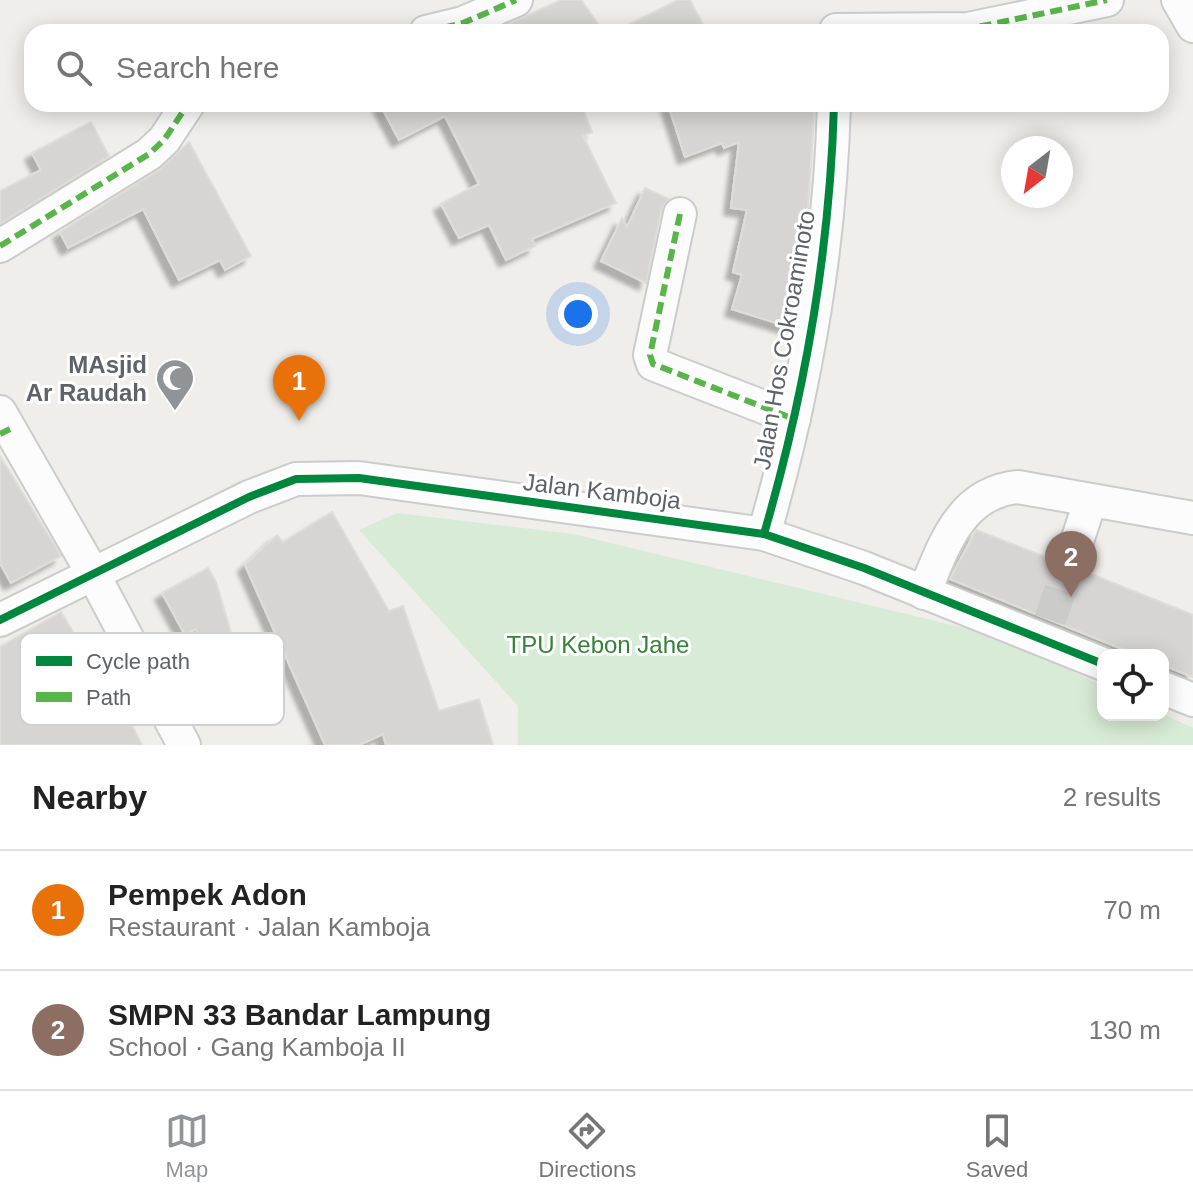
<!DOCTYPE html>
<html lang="en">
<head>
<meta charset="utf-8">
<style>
	:root { --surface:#fff; --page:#f6f6f6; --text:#222; --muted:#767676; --line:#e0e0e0; --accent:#919496 }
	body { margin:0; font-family:Arial,sans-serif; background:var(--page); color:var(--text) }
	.controls { position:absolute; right:24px; bottom:24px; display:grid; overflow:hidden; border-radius:16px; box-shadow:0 4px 20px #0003 }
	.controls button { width:72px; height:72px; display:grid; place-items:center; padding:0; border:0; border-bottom:2px solid var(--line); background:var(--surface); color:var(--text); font:40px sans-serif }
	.compass { position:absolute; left:1001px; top:136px; width:72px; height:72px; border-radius:50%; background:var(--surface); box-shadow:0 4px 20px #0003; rotate:211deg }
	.you { position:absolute; left:578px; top:314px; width:28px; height:28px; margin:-20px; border:6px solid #fff; border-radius:50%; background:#1a73e8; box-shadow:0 0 0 12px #1a73e833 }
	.badge { display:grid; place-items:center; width:52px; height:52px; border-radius:50%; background:var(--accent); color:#fff; font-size:26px; font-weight:700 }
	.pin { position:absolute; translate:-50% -66px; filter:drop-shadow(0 2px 4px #0008) }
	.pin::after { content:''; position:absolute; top:42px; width:28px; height:24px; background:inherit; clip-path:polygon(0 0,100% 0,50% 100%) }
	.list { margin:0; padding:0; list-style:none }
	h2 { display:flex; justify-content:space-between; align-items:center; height:104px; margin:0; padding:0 32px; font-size:34px }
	h2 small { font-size:26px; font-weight:400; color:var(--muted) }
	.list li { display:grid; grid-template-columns:52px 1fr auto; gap:24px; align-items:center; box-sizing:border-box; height:120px; padding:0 32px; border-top:2px solid var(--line) }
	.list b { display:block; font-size:30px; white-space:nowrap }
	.list p { margin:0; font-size:26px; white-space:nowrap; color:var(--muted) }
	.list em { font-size:26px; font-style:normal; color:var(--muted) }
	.icon { flex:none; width:44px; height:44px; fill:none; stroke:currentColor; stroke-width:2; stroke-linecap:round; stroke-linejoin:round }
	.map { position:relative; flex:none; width:1193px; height:745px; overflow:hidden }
	.search { position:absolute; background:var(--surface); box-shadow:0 4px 20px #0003; left:24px; right:24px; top:24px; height:88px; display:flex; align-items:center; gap:20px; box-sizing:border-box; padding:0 28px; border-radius:24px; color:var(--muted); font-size:30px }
	.sheet { height:344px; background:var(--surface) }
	nav { display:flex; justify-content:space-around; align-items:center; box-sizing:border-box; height:112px; border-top:2px solid var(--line); background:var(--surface); font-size:22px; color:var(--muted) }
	nav a { display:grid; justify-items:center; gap:4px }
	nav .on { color:var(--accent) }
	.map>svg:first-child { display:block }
</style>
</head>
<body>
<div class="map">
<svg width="1193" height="745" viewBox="0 0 1193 745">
	<defs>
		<filter id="shadow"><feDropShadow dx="-7" dy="7" stdDeviation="2" flood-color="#0004"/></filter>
	</defs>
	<rect width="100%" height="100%" fill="#efeeea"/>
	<path fill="#d8ebd6" d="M397,513L573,534L998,636L1103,686V715L1163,714L1193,728V745H518V706L359,530Z"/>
	<g fill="#d6d5d3" stroke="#deddd9" stroke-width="2" filter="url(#shadow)">
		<path d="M561,0H581L604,32H492Z"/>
		<path d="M678,0H690L707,32H614Z"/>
		<path d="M380,104H581L592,132L583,136L616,203L532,239L535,246L506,260L489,225L459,238L441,204L479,184L445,116L399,140Z"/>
		<path d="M668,104H815L807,222H802L789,292L798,295L789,327L732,309L742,275L733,272L747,210L731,208L739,142L724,148L722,143L685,157Z"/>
		<path d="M91,122L109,156L0,224V191L41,170L32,153Z"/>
		<path d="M189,142L251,256L225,270L220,260L179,280L143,209L68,248L60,232L159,170Z"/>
		<path d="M645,188L669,199L661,210L646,283L601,261L622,218L627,227Z"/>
		<path d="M0,456L61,556L11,583L0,563Z"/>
		<path d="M332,512L389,611L403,606L439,711L479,699L493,745H386L383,734L359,745H325L245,565L277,535L283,542Z"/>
		<path d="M976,530L1051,559V570L1062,583H1074L1086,572L1193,615V677L1163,665V655H1137L950,579Z"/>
		<path d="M208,568L216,582L249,693L217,702L196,629L185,635L162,593Z"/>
		<path d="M61,612L103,681L108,678L142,745H0V647Z"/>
	</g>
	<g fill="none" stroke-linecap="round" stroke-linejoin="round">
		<path stroke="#cbcbca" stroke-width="32" stroke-dasharray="32 16" stroke-linecap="butt" d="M1050,620L1069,565"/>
		<defs>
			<g id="minor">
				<path d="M1178,0L1193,26"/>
				<path d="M836,30L968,29L1107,0"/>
				<path d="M426,32L463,23L516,0"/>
				<path d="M680,214L650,355L653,364L794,419"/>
				<path d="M0,246L149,154L164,140L188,104"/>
				<path d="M0,412L92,572L184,745"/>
				<path d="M764,534C805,393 830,251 834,104"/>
				<path d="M1069,565L1090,502"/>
				<path d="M924,593C944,546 959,493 1018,487L1193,518"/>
				<path d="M0,620L249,497L296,479L359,478L764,534L864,568L1103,664"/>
				<path d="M1163,688L1193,700"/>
			</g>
		</defs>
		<use href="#minor" stroke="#cbcccc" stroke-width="36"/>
		<use href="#minor" stroke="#fdfcfc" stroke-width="32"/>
		<g stroke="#58b549" stroke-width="6" stroke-dasharray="12 6" stroke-linecap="butt">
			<path d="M836,30L968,29L1107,0"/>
			<path d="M426,32L463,23L516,0"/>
			<path d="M680,214L650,355L653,364L794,419"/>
			<path d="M0,246L149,154L164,140L188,104"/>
			<path d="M0,434L10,429"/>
		</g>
		<defs>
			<g id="cycleway">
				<path d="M764,534C805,393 830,251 834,104"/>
				<path d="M0,620L249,497L296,479L359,478L764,534L864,568L1103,664"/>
			</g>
		</defs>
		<use href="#cycleway" stroke="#fff" stroke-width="13"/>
		<use href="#cycleway" stroke="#00873e" stroke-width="8"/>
	</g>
	<defs>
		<symbol id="mosque-pin" viewBox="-11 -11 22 30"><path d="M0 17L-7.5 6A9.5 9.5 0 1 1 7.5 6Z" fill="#919496" stroke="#fff"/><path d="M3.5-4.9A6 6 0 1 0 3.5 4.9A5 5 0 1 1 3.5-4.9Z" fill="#fff"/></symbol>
	</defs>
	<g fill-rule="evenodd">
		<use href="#mosque-pin" x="153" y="356" width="44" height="60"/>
	</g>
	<g text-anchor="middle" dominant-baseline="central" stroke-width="6" stroke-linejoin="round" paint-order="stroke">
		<g font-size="24" fill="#5f6368" stroke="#fff">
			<text transform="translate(784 340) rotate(-80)">Jalan Hos Cokroaminoto</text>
			<text transform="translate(602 491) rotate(7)">Jalan Kamboja</text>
		</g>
		<g font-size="24" font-weight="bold" fill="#5f6368" stroke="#fff" text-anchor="end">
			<text x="147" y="364">MAsjid<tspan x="147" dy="28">Ar Raudah</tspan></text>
		</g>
		<g font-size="24" fill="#348238" stroke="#fff">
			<text x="598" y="644">TPU Kebon Jahe</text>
		</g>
	</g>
	<rect x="20" y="633" width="264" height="92" rx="12" fill="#fff" stroke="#cfd0d2" stroke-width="2"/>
	<rect x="36" y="656" width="36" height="10" fill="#00873e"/>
	<rect x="36" y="692" width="36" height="10" fill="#58b549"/>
	<g font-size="22" fill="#5f6368">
		<text x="86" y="669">Cycle path</text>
		<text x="86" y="705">Path</text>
	</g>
</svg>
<div class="controls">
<button><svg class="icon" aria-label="locate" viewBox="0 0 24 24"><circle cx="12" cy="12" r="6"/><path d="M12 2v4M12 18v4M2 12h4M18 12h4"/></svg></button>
</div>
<svg class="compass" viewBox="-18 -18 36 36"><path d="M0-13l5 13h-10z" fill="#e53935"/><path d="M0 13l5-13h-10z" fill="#767676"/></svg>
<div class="you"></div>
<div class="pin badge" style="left:299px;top:421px;background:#e8710a">1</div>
<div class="pin badge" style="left:1071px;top:597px;background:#8d6e63">2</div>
<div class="search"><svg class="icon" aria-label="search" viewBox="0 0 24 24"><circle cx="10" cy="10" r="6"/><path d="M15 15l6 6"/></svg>Search here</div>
</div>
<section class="sheet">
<h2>Nearby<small>2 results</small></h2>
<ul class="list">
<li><span class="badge" style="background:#e8710a">1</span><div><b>Pempek Adon</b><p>Restaurant · Jalan Kamboja</p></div><em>70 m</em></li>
<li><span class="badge" style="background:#8d6e63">2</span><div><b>SMPN 33 Bandar Lampung</b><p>School · Gang Kamboja II</p></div><em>130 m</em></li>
</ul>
</section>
<nav>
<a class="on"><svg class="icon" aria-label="map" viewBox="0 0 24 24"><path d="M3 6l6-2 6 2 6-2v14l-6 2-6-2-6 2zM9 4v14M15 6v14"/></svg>Map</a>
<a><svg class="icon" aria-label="directions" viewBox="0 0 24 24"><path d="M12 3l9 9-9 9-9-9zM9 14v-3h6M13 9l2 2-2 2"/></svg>Directions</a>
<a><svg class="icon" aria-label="saved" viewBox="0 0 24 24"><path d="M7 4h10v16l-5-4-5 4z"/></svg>Saved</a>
</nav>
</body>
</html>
